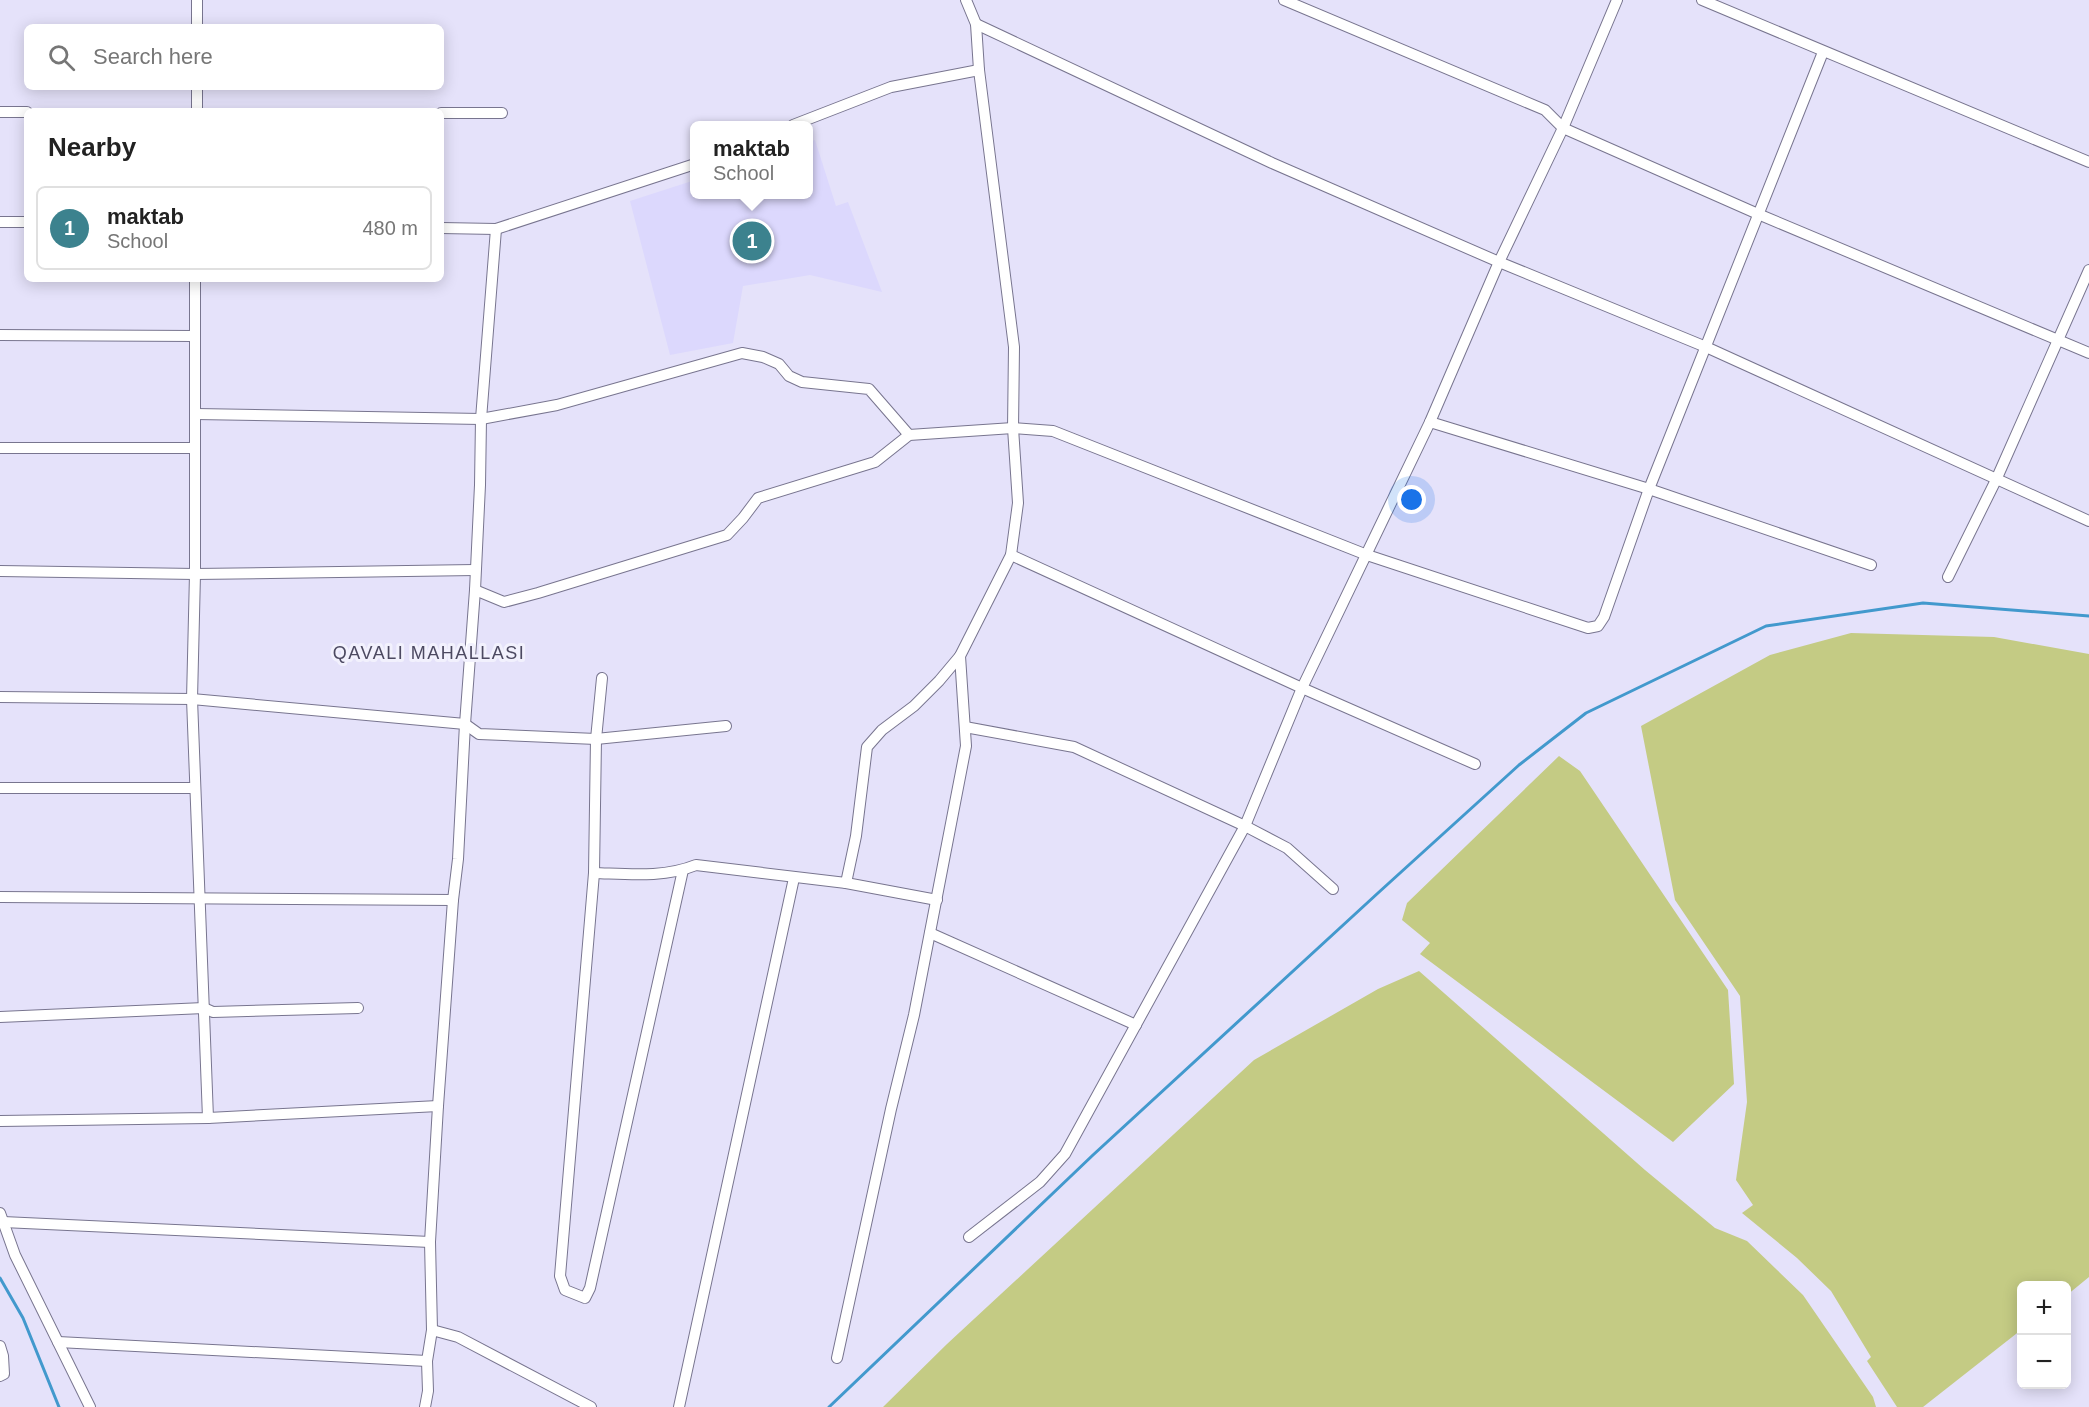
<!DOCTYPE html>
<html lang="en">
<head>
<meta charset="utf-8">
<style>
	:root { --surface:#fff; --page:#f2f2f2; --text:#222; --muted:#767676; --line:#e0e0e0; --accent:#3c828e }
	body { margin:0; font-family:Arial,sans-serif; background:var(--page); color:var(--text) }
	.controls { position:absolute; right:18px; bottom:18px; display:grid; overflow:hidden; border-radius:9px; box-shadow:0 3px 15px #0003 }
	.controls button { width:54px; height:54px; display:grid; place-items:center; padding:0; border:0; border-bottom:2px solid var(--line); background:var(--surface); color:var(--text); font:30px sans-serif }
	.you { position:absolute; left:1412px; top:500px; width:21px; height:21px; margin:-15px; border:4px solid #fff; border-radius:50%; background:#1a73e8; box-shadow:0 0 0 9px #1a73e833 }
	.badge { display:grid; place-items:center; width:39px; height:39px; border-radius:50%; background:var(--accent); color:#fff; font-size:20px; font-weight:700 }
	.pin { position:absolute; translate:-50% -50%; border:3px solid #fff; box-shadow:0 2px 6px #0006 }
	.popup { position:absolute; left:690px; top:121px; width:123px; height:78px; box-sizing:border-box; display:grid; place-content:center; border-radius:9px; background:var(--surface); filter:drop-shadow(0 2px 4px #0005); font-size:20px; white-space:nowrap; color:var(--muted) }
	.popup b { font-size:22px; color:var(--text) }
	.popup::after { content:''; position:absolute; left:50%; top:100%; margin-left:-12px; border:12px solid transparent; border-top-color:var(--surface) }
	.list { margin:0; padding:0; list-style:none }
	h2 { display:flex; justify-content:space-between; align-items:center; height:78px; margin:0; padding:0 24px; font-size:26px }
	h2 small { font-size:20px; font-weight:400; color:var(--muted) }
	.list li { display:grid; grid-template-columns:39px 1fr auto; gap:18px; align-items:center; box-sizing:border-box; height:84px; margin:0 12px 12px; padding:0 12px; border:2px solid var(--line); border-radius:9px }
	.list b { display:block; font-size:22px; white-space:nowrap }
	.list p { margin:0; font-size:20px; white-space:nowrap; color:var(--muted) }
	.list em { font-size:20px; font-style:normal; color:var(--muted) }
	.icon { flex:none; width:33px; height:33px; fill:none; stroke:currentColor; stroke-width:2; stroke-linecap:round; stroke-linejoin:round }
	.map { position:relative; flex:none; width:2089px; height:1407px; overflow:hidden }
	.search { position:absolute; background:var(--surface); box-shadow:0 3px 15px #0003; left:24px; top:24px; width:420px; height:66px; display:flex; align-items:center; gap:15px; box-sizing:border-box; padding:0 21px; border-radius:9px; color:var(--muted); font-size:22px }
	.panel { position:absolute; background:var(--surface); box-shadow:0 3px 15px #0003; left:24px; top:108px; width:420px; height:174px; border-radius:9px }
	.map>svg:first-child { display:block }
</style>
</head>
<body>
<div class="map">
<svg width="2089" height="1407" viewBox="0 0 2089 1407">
	<rect width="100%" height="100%" fill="#e5e2fa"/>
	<path fill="#dcd8fd" d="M815,140L836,206L848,202L882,292L810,275L743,286L733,343L670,355L630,201L695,180V194H809V142Z"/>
	<g fill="#c4cb84">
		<path d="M1851,633L1994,637L2089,654V1277L2067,1295L2066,1286H2022L2021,1330L1923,1407H1897L1867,1361L1871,1357L1831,1291L1797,1258L1742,1213L1753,1205L1736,1180L1747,1102L1740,996L1675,900L1641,726L1770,655Z"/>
		<path d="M1559,756L1580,771L1728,990L1734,1084L1673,1142L1420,954L1430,943L1402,920L1407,903Z"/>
		<path d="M1419,971L1645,1170L1715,1228L1747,1241L1803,1295L1873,1397L1876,1407H883L947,1344L1254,1060L1378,989Z"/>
	</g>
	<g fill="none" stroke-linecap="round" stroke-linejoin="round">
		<g stroke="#4299cd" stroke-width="3">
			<path d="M0,1278L23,1318L59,1407"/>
			<path d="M829,1407L1093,1155L1378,893L1519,765L1586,713L1766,626L1923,603L2089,616"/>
		</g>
		<defs>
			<g id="minor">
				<path d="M1284,0L1545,110L1563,128L1758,214L2089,353"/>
				<path d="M1702,0L2089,162"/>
				<path d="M976,24L1272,163L1499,262L1706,347L2089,521"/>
				<path d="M197,27V0"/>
				<path d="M197,111V87"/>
				<path d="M0,112H27"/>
				<path d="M441,113H502"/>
				<path d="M793,125L891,87L979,70"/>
				<path d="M0,222H27"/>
				<path d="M441,228L496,229L695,164"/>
				<path d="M496,229L481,419L480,485L475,590L465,724L458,859L453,900L438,1106L430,1242L432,1330L458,1337L591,1407"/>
				<path d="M195,279V574L192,699L208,1118"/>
				<path d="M0,335L194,336"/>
				<path d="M196,414L481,419L557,405L742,353L763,357L779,364L789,376L802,382L869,389L909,435"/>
				<path d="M1430,422L1649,489L1871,565"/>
				<path d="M0,448H194"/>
				<path d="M1011,555L1302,688L1475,764"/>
				<path d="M0,571L195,574L475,570"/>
				<path d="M1948,577L1996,480L2089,270"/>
				<path d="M475,590L504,602L538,593L727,535L743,518L758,498L875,462L909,435L1013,428L1053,431L1367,555L1588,628L1598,626L1604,617L1649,489L1823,52"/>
				<path d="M602,678L596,739L594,873L560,1276L565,1290L585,1298L590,1288L683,870"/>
				<path d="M0,697L192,699L465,724L479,734L596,739L726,726"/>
				<path d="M965,727L1074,747L1245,826L1287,848L1333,889"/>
				<path d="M0,788H195"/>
				<path d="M594,873C628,874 664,878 696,865L846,883L937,900"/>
				<path d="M846,883L856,836L867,747L882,730L914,706L939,681L960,656"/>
				<path d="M0,897L453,900"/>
				<path d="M930,933L1136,1025"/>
				<path d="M0,1017L204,1008L213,1012L358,1008"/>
				<path d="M0,1121L208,1118L438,1106"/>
				<path d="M0,1213L15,1255L90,1407"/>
				<path d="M3,1222L430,1242"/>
				<path d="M969,1237L1040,1182L1065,1154L1245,826L1302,688L1430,422L1499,262L1563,128L1617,0"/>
				<path d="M58,1342L427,1361L432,1330"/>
				<path d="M0,1346L3,1356L4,1374L0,1376"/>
				<path d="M837,1358L891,1109L914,1015L966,746L960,656L1011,555L1018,503L1013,428L1014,347L979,70L976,24L966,0"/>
				<path d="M425,1407L428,1391L427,1361"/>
				<path d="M679,1407L794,878"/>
			</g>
		</defs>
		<use href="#minor" stroke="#78758f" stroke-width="12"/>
		<use href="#minor" stroke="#fff" stroke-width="10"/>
	</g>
	<g text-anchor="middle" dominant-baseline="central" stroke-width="6" stroke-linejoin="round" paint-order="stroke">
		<g font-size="18" letter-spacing="1.5" fill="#4c4961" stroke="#f2f1fd">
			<text x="429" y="653">QAVALI MAHALLASI</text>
		</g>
	</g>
</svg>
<div class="controls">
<button>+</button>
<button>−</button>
</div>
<div class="you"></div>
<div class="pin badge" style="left:752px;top:241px">1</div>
<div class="popup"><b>maktab</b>School</div>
<div class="search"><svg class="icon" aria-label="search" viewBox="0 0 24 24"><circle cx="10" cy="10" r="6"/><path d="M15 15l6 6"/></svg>Search here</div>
<section class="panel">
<h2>Nearby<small></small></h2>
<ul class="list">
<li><span class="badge">1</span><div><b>maktab</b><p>School</p></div><em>480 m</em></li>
</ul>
</section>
</div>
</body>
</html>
